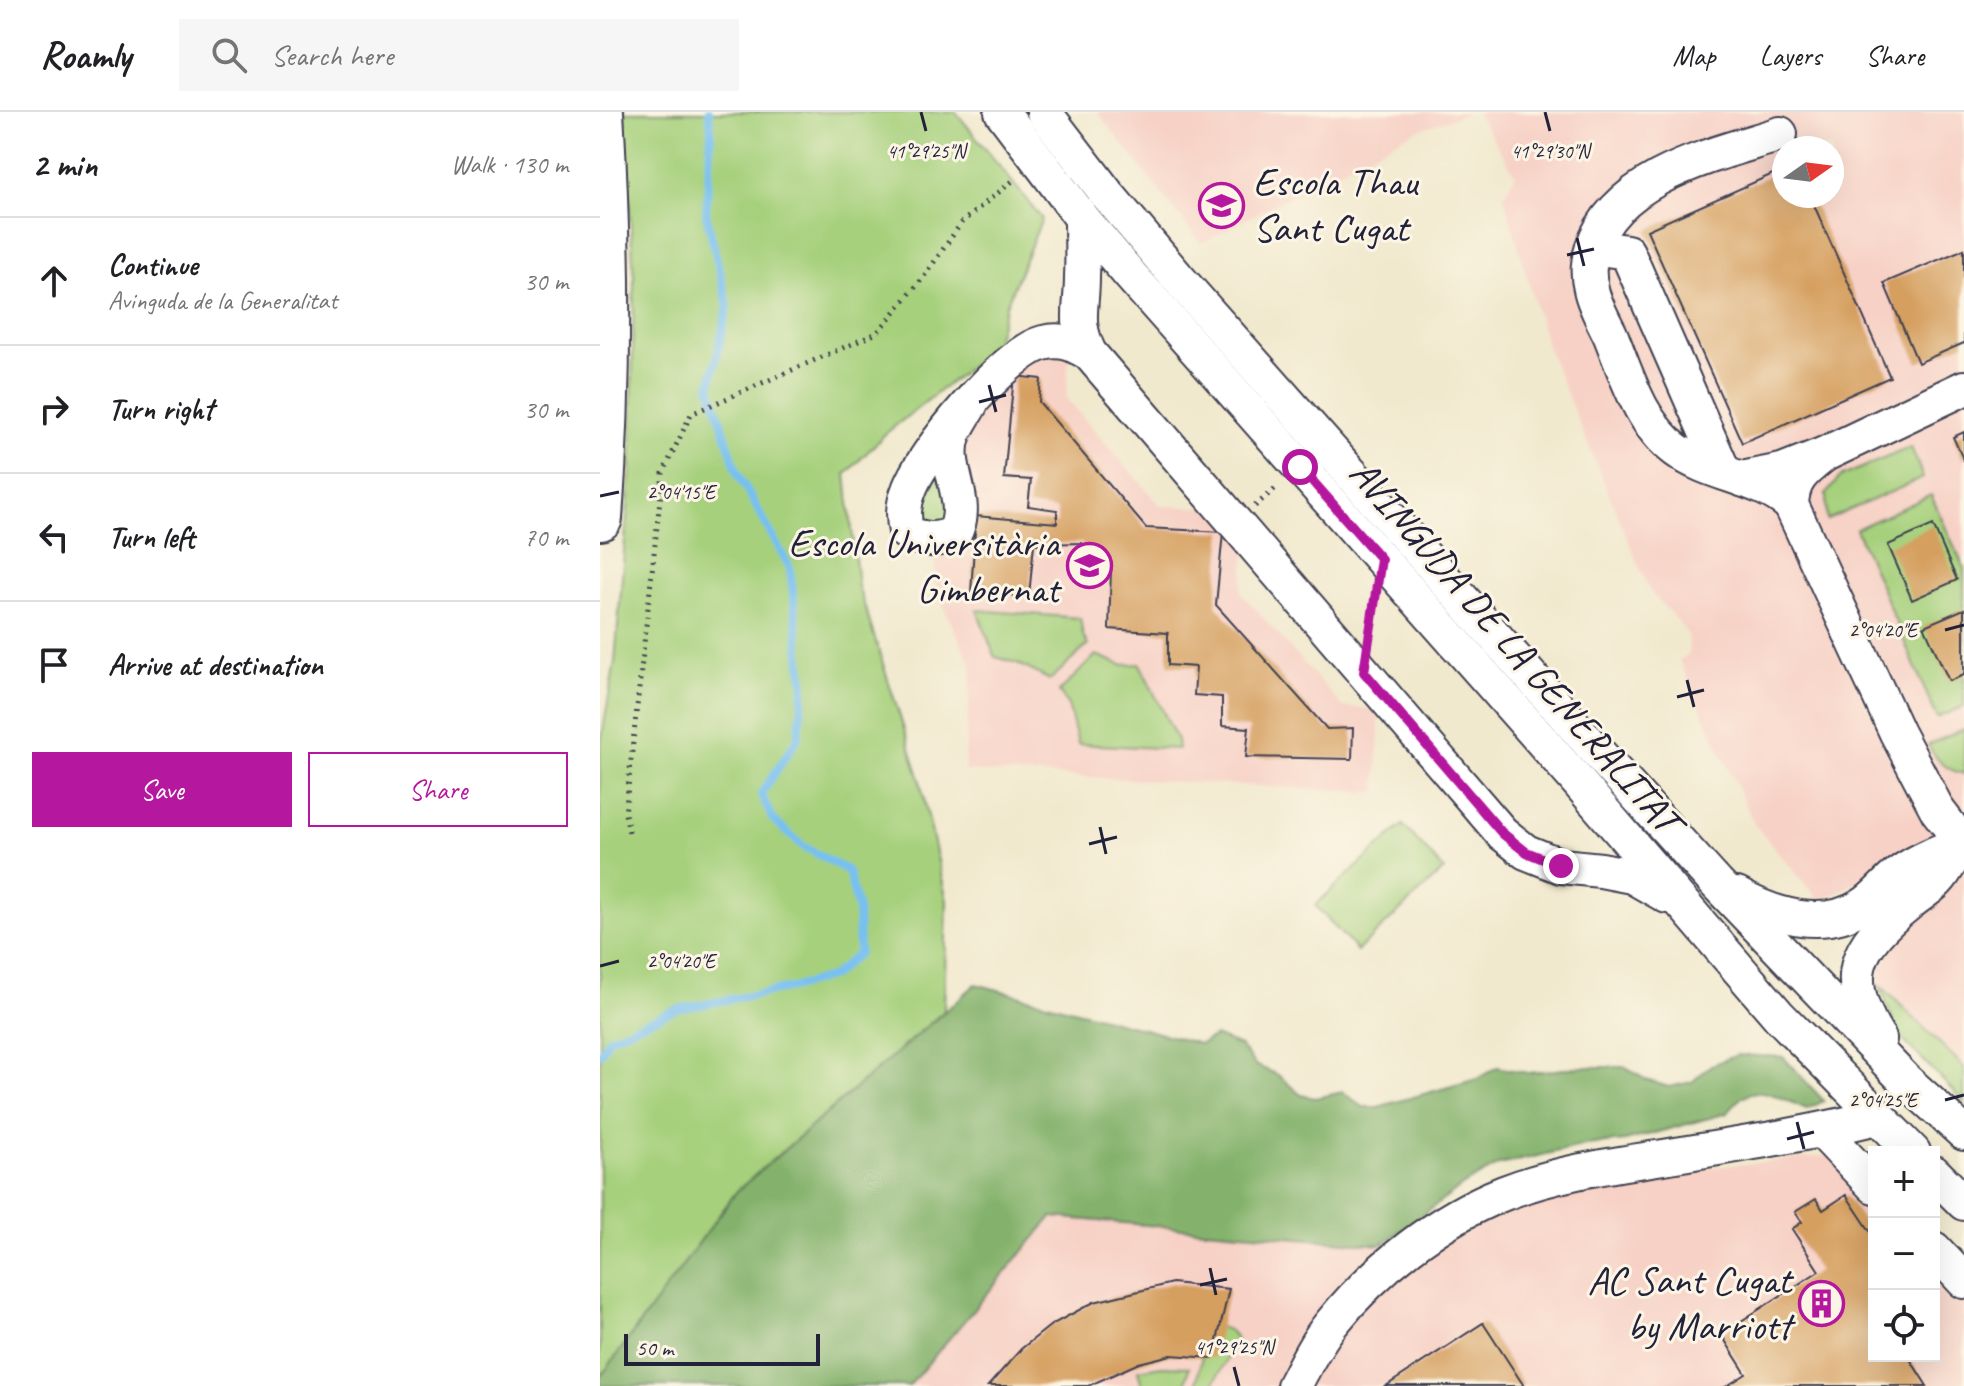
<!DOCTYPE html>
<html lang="en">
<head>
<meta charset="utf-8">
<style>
	:root { --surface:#fff; --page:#f6f6f6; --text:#202124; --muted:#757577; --line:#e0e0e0; --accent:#b5179e }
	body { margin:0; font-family:Caveat,sans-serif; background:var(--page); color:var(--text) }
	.controls { position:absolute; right:24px; bottom:24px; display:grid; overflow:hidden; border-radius:0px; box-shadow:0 8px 32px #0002 }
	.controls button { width:72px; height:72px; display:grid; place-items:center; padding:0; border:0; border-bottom:2px solid var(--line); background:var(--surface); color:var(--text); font:40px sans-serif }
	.compass { position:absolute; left:1172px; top:24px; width:72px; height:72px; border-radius:50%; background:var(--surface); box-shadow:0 8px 32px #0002; rotate:76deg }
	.scale { position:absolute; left:24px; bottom:20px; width:196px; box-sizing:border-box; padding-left:8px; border:4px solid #22223b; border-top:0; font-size:22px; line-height:28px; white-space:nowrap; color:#22223b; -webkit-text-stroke:6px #fcf5e5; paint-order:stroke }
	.stop { position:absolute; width:24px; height:24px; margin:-18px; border:6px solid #b5179e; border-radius:50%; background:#fff }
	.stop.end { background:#b5179e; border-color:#fff; box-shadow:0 2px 8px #0008 }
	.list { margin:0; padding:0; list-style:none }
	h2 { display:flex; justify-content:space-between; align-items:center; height:104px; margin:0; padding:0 32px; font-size:34px }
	h2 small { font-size:26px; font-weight:400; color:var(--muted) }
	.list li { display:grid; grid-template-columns:52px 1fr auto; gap:24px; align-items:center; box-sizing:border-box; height:128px; padding:0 32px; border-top:2px solid var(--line) }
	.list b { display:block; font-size:30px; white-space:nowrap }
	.list p { margin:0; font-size:26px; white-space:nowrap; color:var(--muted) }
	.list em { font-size:26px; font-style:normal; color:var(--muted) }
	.actions { display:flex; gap:16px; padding:24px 32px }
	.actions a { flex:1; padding:18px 0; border:2px solid var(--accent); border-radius:0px; text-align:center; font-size:28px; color:var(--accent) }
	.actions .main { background:var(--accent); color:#fff }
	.icon { flex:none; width:44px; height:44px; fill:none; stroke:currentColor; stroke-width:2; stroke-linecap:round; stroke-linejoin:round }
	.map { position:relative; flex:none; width:1364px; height:1274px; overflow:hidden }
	header { display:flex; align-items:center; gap:48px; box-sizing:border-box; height:112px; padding:0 40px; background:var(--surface); border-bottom:2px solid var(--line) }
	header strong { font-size:38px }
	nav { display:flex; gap:44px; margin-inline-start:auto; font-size:28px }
	.search { width:560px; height:72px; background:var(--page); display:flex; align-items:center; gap:20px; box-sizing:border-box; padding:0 28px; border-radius:0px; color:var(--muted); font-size:30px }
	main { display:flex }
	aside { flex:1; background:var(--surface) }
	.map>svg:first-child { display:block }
</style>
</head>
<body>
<header>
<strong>Roamly</strong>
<div class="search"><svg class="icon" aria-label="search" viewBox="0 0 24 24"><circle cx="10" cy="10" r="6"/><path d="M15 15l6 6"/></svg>Search here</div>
<nav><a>Map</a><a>Layers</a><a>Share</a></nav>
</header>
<main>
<aside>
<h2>2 min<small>Walk · 130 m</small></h2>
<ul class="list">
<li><svg class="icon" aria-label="ahead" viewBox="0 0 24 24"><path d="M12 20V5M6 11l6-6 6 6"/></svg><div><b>Continue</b><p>Avinguda de la Generalitat</p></div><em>30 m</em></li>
<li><svg class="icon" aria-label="right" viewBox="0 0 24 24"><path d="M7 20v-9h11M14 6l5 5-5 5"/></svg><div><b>Turn right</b></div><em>30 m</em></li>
<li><svg class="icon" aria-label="left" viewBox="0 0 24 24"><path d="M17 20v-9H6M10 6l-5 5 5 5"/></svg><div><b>Turn left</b></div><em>70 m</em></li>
<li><svg class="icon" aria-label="arrive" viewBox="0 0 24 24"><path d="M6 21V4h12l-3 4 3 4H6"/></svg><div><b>Arrive at destination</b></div></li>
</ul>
<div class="actions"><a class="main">Save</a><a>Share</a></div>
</aside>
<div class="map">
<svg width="1364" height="1274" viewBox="0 0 1364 1274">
	<rect width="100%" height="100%" fill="#fcf5e5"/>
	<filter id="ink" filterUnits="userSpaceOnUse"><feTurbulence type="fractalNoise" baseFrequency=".0125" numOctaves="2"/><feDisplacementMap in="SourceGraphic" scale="16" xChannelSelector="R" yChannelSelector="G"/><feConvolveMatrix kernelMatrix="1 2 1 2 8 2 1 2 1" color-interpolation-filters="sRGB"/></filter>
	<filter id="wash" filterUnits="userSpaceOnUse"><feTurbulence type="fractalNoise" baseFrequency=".006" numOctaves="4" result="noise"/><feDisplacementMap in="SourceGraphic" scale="32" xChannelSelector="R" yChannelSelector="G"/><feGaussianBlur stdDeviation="1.8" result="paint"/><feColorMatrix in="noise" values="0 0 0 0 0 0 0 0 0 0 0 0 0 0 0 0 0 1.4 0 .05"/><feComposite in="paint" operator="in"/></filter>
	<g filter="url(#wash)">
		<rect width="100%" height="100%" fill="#f1e9ce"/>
		<g fill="#f7d1c6" fill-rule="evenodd">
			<path d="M497,0H869L815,19L601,131Z"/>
			<path d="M876,0H1364V955L1279,872L1281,855L1296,829L1316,806L1277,758L1236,782L1218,787L1154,712L1079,548L1089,542L1088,523L1076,507L1050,480L947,235L904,84L915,62ZM1184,36H1232V84H1184Z"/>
			<path d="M426,238L469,245L466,286L561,394L651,397L641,481L743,595L780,597L776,680L364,659L372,554L336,479L335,429L351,345Z"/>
			<path d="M1234,1043L1274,1088V1244H1334V1157L1364,1191V1274H309L452,1105L822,1136L905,1091L995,1067Z"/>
		</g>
		<g fill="#a6d07c" stroke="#64795c" stroke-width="2">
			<path d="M24,0H356L442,107L406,193L394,236L285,322L246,362L258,474L319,664L347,789L344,899L137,1079L0,1266V635L15,550L31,356L34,166Z"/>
			<path d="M1311,335L1323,366L1227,408L1226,382L1240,365Z"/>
			<path d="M340,349L351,411L321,415L317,393Z"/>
			<path d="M1331,383L1364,456V594L1337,606L1256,417Z"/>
			<path d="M377,498L480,506L483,523L488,533L450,568L417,551L395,545Z"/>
			<path d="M496,543L522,553L540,552L577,628L578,637L478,632L468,593L459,580Z"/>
			<path d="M1364,617V662C1346,658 1337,649 1328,633Z"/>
			<path d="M803,713L844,758L757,839L715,793Z"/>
			<path d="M1279,872L1364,955V990L1299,924Z"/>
			<path d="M608,1212C619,1215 635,1216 636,1230L612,1274H596Z"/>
			<path d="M561,1254L589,1255L585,1274H542L538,1258Z"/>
		</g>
		<path fill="#84b26c" stroke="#536a54" stroke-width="2" d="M376,872L600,932L615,924L640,934L655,953L678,963L701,983L715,986L743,980L763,995H778L877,967L897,955L928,961L982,955H1026L1046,968L1069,975L1092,970L1111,953L1137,943L1183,945L1224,989L1207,997C1176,985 1151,964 1128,1001L1025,1029L985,1033L899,1053L865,1072L781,1133L452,1105L309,1274H0V1266L137,1079Z"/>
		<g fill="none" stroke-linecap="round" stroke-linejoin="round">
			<path stroke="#77c0f0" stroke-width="8" d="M0,942L9,926L77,897L192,876L233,864L259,841L258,798L248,759L203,734L173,708L161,682L198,626L204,576L190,456L138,362L110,275L128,194L106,102L111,19L109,0"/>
		</g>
		<g id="blocks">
			<g fill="#d59f5f">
				<path d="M1184,57V84H1210L1290,265L1142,331L1047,118Z"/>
				<path d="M1364,137V231L1318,251L1284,171Z"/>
				<path d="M414,264L441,267L439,290L546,416L623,420L616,493L727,617L753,616L752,647L646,645L649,616L622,614V585L594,583L596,555L568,553V521L509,517L511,459L481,456L482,431L434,432L429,484L371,481L376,404L457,411V398L428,394L431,368L404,366Z"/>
				<path d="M1364,320V349L1353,325Z"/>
				<path d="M1333,413L1357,468L1312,488L1288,433Z"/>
				<path d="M1364,497V563L1349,569L1324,514Z"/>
				<path d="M1246,1083L1274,1125V1244H1308L1327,1274H1127L1146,1262L1121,1222L1219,1159L1192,1117L1202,1110L1195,1100L1216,1087L1223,1098Z"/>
				<path d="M572,1171L629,1177L613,1246L571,1243L539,1251L488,1274H388L421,1237L451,1213L494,1190Z"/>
				<path d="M883,1211L924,1274H786Z"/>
			</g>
		</g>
	</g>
	<g filter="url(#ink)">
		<use href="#blocks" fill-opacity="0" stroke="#414051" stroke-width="2"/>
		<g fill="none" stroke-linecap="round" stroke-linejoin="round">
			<defs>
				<g id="minor">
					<path d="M402,0L482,106L531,164L974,665L1179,904L1313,1040"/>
					<path d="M444,0L507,82L577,165L1000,643L1117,772L1305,968L1364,1021"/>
					<path d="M482,106C482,125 483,145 482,165C482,198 474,208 489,241L902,721L926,740L961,754L1001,758L1032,764L1067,784"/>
					<path d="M993,135C1018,63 1115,43 1180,22"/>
					<path d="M371,291C365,302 357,313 353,324C342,357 372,389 354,422C335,429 325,429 306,420C303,404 303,393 309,378C322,341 405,241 443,231C462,226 473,232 489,241"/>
					<path d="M1225,342L1364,276"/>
					<path d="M1124,361L1027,140L993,135C988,149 987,162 991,177C994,192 1003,208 1010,222C1026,261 1040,312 1076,338C1111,364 1158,364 1191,393"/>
					<path d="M1142,367L1182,359L1225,342C1205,358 1192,366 1191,393L1297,621L1338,699L1364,733"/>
					<path d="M1137,783C1174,804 1223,819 1262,794C1276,786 1286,771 1300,761C1318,748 1341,739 1362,731"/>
					<path d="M1279,927C1240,866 1254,835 1308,792C1317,784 1328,778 1337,769C1348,758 1354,741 1364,728"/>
					<path d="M1222,1019L1274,1074"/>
					<path d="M1334,1061L1364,1091"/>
					<path d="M1334,1137L1364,1169"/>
					<path d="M694,1274C705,1253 716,1230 731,1212C775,1157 838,1107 904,1081C953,1062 1005,1054 1057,1046C1131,1034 1205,1023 1277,1005"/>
				</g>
				<path id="highway" d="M0,406C10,270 9,136 1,0"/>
			</defs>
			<use href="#minor" stroke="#414051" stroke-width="38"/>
			<use href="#highway" stroke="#414051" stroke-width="48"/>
			<g stroke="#414051" stroke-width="5" stroke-dasharray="2 6" stroke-linecap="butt">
				<path d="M655,394L678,374"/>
				<path d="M770,521L775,483"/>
				<path d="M29,720L25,702L63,361L91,302L277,221L323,166L362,110L415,67"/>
			</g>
			<use href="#minor" stroke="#fff" stroke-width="34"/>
			<use href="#highway" stroke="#fff" stroke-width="44"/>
		</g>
	</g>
	<g fill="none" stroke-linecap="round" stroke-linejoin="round" filter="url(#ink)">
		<path stroke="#b5179e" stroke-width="10" d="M700,355L781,447L764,560L902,721L926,740L961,754"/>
	</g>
	<path fill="none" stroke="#22223b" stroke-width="3" d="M321,0L326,19M945,0L950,19M977,126L984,154M967,143L994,137M389,273L396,300M379,290L406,283M0,384L19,380M1345,518L1364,513M1087,568L1094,595M1077,585L1104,578M500,715L506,742M489,732L517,725M0,854L19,849M1345,988L1364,983M1197,1010L1204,1037M1187,1027L1214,1020M610,1156L616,1183M600,1173L627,1167M634,1255L639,1274"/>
	<defs>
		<symbol id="school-ring" viewBox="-11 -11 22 22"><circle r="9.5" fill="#fcf5e5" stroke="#b5179e" stroke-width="1.5"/><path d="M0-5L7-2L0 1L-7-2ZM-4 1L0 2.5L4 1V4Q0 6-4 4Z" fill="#b5179e"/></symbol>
		<symbol id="university-ring" viewBox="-11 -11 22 22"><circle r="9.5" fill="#fcf5e5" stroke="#b5179e" stroke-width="1.5"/><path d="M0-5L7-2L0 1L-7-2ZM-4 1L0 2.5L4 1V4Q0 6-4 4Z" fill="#b5179e"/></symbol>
		<symbol id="building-ring" viewBox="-11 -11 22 22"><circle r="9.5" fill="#fcf5e5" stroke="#b5179e" stroke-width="1.5"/><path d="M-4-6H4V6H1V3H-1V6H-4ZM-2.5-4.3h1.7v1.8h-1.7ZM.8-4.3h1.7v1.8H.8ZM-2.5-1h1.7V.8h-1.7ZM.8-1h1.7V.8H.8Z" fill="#b5179e"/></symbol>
	</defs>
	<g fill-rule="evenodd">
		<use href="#school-ring" x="596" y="68" width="51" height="51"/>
		<use href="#university-ring" x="464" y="428" width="51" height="51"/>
		<use href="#building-ring" x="1196" y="1166" width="51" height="51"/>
	</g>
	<g text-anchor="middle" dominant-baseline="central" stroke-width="6" stroke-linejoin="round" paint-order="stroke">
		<g font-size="40" fill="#22223b" stroke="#fcf5e5" text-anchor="end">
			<text x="653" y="70" text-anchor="start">Escola Thau<tspan x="653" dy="46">Sant Cugat</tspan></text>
			<text x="459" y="431">Escola Universitària<tspan x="459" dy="46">Gimbernat</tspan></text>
			<text x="1191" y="1168">AC Sant Cugat<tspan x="1191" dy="46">by Marriott</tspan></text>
		</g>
		<g font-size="40" fill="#22223b" stroke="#fcf5e5">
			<text transform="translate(915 534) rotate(49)">AVINGUDA DE LA GENERALITAT</text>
		</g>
	</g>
	<g font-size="20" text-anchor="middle" fill="#22223b" stroke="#fcf5e5" stroke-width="6" stroke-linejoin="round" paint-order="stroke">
		<text x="326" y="46">41°29'25"N</text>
		<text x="950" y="46">41°29'30"N</text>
		<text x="81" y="387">2°04'15"E</text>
		<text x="1283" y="525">2°04'20"E</text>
		<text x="81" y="856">2°04'20"E</text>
		<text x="1283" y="995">2°04'25"E</text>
		<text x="634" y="1242">41°29'25"N</text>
	</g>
</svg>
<div class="controls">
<button>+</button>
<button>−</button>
<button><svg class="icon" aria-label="locate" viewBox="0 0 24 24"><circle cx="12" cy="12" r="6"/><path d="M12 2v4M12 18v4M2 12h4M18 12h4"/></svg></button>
</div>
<svg class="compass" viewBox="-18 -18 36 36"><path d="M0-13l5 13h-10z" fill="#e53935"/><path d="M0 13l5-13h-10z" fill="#757577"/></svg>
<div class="scale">50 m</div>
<div class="stop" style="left:700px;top:355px"></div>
<div class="stop end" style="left:961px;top:754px"></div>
</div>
</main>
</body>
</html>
